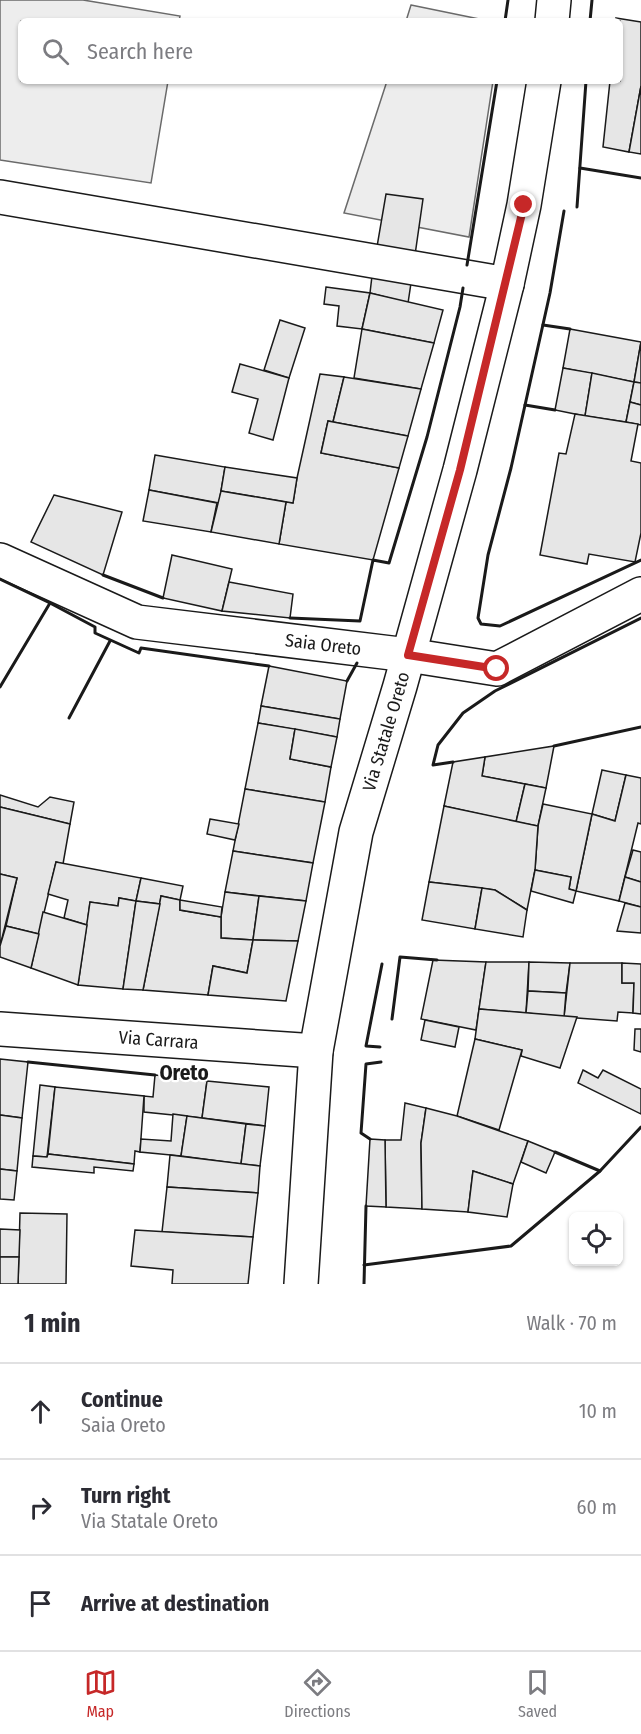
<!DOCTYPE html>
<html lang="en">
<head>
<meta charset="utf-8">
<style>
	:root { --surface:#fff; --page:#f2f2f3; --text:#2b2b33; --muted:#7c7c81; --line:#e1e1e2; --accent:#c62828 }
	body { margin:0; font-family:"Fira Sans Condensed",sans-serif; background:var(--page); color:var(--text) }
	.controls { position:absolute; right:18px; bottom:18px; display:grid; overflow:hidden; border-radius:9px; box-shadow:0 2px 4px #0004 }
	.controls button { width:54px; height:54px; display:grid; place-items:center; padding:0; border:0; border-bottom:2px solid var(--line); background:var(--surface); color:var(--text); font:30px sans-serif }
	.stop { position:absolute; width:18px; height:18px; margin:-14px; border:4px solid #c62828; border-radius:50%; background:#fff }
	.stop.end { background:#c62828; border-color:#fff; box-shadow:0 2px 6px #0008 }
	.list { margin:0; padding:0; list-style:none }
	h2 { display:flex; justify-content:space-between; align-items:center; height:78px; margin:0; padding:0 24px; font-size:26px }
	h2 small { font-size:20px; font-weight:400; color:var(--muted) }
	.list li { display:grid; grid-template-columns:39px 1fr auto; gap:18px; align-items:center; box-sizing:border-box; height:96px; padding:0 24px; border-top:2px solid var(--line) }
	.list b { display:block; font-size:22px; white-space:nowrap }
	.list p { margin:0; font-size:20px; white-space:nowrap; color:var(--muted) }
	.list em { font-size:20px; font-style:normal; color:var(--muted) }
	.icon { flex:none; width:33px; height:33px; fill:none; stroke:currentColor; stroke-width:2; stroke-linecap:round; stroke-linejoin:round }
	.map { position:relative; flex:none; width:641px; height:1284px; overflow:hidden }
	.search { position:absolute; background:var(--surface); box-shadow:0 2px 4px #0004; left:18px; right:18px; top:18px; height:66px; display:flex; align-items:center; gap:15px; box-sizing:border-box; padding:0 21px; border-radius:9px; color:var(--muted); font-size:22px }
	.sheet { height:366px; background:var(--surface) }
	nav { display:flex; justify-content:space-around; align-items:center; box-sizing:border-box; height:84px; border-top:2px solid var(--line); background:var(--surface); font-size:16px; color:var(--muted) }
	nav a { display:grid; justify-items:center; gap:3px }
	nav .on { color:var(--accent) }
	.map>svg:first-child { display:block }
</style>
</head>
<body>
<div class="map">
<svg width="641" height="1284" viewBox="0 0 641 1284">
	<rect width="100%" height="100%" fill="#fff"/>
	<g fill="#ededed" stroke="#6a6a6a" stroke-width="1.5">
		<path d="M0,0H83L180,16L179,21H21V81H168L151,183L0,160Z"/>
		<path d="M411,5L489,21H406Z"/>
		<path d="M387,81H493L469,237L344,213Z"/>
	</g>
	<g fill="#e6e6e6" stroke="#1a1a1a" stroke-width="1.5">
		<path d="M616,18L641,22V86L629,152L603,147L610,81H620V21H616Z"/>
		<path d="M641,86V154L629,152Z"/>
		<path d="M386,194L423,199L411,283L372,276Z"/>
		<path d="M372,276L411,283L408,303L370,293Z"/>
		<path d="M326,287L370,293L362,329L337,326L339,306L324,304Z"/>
		<path d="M370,293L443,310L434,343L362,329Z"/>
		<path d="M280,320L305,328L289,378L264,370Z"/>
		<path d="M362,329L434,343L421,389L354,378Z"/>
		<path d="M570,329L641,342L634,382L563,368Z"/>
		<path d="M641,342V383L634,382Z"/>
		<path d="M240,364L289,378L273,440L249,433L258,399L232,392Z"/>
		<path d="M563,368L592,373L585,416L555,410Z"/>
		<path d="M592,373L634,382L626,422L585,416Z"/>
		<path d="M320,374L344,377L333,422L328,421L321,453L399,468L373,560L279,544L286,502L293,503L297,478Z"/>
		<path d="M344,377L421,389L408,436L333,422Z"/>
		<path d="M634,382L641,383V405L630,402Z"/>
		<path d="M630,402L641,405V425L626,422Z"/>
		<path d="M575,414L638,424L631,461L641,463V533L635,562L589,554L587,564L540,555L559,453L566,454Z"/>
		<path d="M328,421L408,436L399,468L321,453Z"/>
		<path d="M155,455L225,467L219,503L149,490Z"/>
		<path d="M225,467L297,478L293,503L221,491Z"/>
		<path d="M149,490L217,503L211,532L143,521Z"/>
		<path d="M221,491L286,502L279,544L211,532Z"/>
		<path d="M54,495L122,512L103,575L31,542Z"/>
		<path d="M172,555L232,569L222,611L163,598Z"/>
		<path d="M229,582L293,594L290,618L222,611Z"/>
		<path d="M269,666L347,681L340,719L261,706Z"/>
		<path d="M261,706L340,719L337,737L258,723Z"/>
		<path d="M258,723L295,729L290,759L331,767L325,802L245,789Z"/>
		<path d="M295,729L337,737L331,767L290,759Z"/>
		<path d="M554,746L546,788L482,776L485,757Z"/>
		<path d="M485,757L482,776L525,784L516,822L444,806L453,762Z"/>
		<path d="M602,770L626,775L615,821L592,814Z"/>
		<path d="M626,775L641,778V824L638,823L619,901L576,891L592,814L615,821Z"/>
		<path d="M525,784L546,788L538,826L516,822Z"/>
		<path d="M245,789L325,802L313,863L233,851Z"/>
		<path d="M0,795L38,807L50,797L74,802L70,824L0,807Z"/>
		<path d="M543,804L592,814L576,891L569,889L571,877L535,870L538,826Z"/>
		<path d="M444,806L538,826L535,870L527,910L495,890L429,882Z"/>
		<path d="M0,807L70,824L63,864L56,862L39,934L6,926L17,878L0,874Z"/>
		<path d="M210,819L239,824L235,840L207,834Z"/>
		<path d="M633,850L641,852V882L625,877Z"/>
		<path d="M233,851L313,863L306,901L225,892Z"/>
		<path d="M56,862L141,878L136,901L119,898L118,906L90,902L87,925L64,918L68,900L48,894Z"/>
		<path d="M535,870L571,877L569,889L576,891L573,903L531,891Z"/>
		<path d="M0,874L17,878L0,946Z"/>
		<path d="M625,877L641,882V907L619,901Z"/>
		<path d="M141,878L183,886L180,900L161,896L160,904L136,901Z"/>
		<path d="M429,882L482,888L475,929L422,920Z"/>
		<path d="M482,888L495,890L527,910L523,937L475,929Z"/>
		<path d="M225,892L259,896L253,940L221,938V917Z"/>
		<path d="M161,896L180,900V910L221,917V938L253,940L247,973L213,966L208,995L143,990Z"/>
		<path d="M259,896L306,901L298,941L253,940Z"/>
		<path d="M119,898L136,901L123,989L78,985L90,902L118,906Z"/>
		<path d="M180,900L222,907L221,917L180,910Z"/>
		<path d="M136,901L160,904L143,990L123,989Z"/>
		<path d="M625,903L641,907V933L617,931Z"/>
		<path d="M43,912L87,925L78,985L31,968Z"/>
		<path d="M6,926L39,934L31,968L0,957V946Z"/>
		<path d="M253,940L298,941L286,1001L208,995L213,966L247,973Z"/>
		<path d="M433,960L486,962L476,1030L421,1019Z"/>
		<path d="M486,962H529L526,1013L479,1009Z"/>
		<path d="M529,962L570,963L566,993L528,991Z"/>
		<path d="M570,963H622V983H634L633,1013L618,1012L617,1021L564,1017Z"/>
		<path d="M622,963L641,964V1014L633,1013L634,983H622Z"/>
		<path d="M528,991L566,993L564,1017L526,1013Z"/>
		<path d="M479,1009L577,1017L560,1068L521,1056L522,1050L475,1039Z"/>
		<path d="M425,1020L459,1027L455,1047L421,1040Z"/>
		<path d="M635,1029H641V1052L634,1050Z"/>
		<path d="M475,1039L522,1050L499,1130L457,1116Z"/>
		<path d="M0,1059L28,1062L22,1118L0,1115Z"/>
		<path d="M583,1070L598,1078L603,1070L641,1089V1114L578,1083Z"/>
		<path d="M155,1075L207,1081L202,1118L144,1112V1096L153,1097Z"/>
		<path d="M207,1081L269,1087L265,1126L202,1118Z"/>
		<path d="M40,1085L55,1087L47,1157L33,1156Z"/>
		<path d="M55,1087L144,1096L140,1152L135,1151L134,1164L48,1154Z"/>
		<path d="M405,1103L426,1108L421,1143L422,1209L386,1207L385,1140H401Z"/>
		<path d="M426,1108L457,1116L528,1141L513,1184L473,1171L468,1212L422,1209L421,1143Z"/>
		<path d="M173,1114L187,1116L181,1156L140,1152L141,1139L171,1141Z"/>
		<path d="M0,1115L22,1118L17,1171L0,1169Z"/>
		<path d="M187,1116L246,1124L241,1164L181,1156Z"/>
		<path d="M246,1124L265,1126L260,1166L241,1164Z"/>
		<path d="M370,1139L385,1140L386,1207L366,1206Z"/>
		<path d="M528,1141L555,1152L546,1173L521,1162Z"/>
		<path d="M48,1154L134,1164L133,1171L94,1167V1173L32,1167L33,1156L47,1157Z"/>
		<path d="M170,1155L260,1166L258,1193L167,1187Z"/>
		<path d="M0,1169L17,1171L14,1200L0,1199Z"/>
		<path d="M473,1171L513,1184L507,1217L468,1212Z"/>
		<path d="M167,1187L258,1193L253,1237L162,1232Z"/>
		<path d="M20,1213L67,1214L66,1284H18Z"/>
		<path d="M0,1229L20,1230L19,1257H0Z"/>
		<path d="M135,1230L253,1237L248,1284H172L173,1270L131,1266Z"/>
		<path d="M0,1257H19L18,1284H0Z"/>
	</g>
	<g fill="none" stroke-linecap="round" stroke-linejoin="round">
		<defs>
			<g id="minor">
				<path d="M0,197L507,284"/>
				<path id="s1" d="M0,560L137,622L408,655L497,669L641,594"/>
				<path id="s2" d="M0,1029L316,1051"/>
			</g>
			<g id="major">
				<path d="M552,21L554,0"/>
				<path id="s3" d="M301,1284L316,1051L356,832L400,686L460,470L507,284L524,205L544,81"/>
			</g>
		</defs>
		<use href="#minor" stroke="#1a1a1a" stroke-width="36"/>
		<use href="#major" stroke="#1a1a1a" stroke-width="36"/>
		<use href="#minor" stroke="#fff" stroke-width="33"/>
		<use href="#major" stroke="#fff" stroke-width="33"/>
		<g stroke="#1a1a1a" stroke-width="3">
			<path d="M505,21L508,0"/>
			<path d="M590,21L592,0"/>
			<path d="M580,168L641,178"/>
			<path d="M577,207L586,81"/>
			<path d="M564,211L550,293L511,468L488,555L478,618L481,624L500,626L641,560"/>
			<path d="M467,265L497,81"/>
			<path d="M543,325L570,329"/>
			<path d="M525,405L555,410"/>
			<path d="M103,575L163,598"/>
			<path d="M0,579L50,603L0,687"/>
			<path d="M50,603L95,627V633L139,653L141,648L269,666"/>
			<path d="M290,618L360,621L373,560L389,563L427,437L460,307L463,288"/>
			<path d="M347,681L357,663"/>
			<path d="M69,718L110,641"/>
			<path d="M554,746L641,727"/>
			<path d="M453,762L433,765L438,745L463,713L495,691L641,618"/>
			<path d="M392,1019L400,957L437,960"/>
			<path d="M380,1047L366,1046L382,964"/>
			<path d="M28,1062L155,1075"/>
			<path d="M370,1139L361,1133L366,1064L381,1062"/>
			<path d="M555,1152L600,1171"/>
			<path d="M364,1265L511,1246L600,1171L641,1127"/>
			<path d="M364,1284L366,1206"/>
		</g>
	</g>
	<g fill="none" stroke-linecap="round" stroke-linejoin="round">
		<path stroke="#c62828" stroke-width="8" d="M497,669L408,655L460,470L524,205"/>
	</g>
	<g text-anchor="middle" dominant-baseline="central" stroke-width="4.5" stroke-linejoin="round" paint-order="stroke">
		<g font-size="18" fill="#1a1a1a" stroke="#fff">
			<text stroke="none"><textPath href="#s1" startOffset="338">Saia Oreto</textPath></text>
			<text stroke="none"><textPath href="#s3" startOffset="561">Via Statale Oreto</textPath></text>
			<text stroke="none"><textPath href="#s2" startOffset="159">Via Carrara</textPath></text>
		</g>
		<g font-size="21" font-weight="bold" fill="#1a1a1a" stroke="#fff">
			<text x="184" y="1073">Oreto</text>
		</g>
	</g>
</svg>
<div class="controls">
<button><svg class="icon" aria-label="locate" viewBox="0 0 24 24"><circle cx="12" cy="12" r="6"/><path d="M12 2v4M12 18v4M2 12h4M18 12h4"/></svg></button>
</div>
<div class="stop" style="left:497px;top:669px"></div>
<div class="stop end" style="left:524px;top:205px"></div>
<div class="search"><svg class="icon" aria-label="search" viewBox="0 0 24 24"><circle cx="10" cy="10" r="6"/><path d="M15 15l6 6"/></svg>Search here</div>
</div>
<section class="sheet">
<h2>1 min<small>Walk · 70 m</small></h2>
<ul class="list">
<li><svg class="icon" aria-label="ahead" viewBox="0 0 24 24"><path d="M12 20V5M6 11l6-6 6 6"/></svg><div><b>Continue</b><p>Saia Oreto</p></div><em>10 m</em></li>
<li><svg class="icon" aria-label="right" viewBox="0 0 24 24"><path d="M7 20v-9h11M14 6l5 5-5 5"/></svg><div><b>Turn right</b><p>Via Statale Oreto</p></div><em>60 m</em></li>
<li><svg class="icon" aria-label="arrive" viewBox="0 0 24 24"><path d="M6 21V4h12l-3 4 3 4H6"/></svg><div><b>Arrive at destination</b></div></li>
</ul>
</section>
<nav>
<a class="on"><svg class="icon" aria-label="map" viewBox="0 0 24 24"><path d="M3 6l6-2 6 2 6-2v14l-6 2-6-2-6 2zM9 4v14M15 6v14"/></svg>Map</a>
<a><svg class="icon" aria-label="directions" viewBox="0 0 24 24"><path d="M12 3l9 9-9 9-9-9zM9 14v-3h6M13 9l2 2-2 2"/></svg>Directions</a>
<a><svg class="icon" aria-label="saved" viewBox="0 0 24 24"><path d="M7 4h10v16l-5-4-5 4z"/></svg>Saved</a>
</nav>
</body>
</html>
